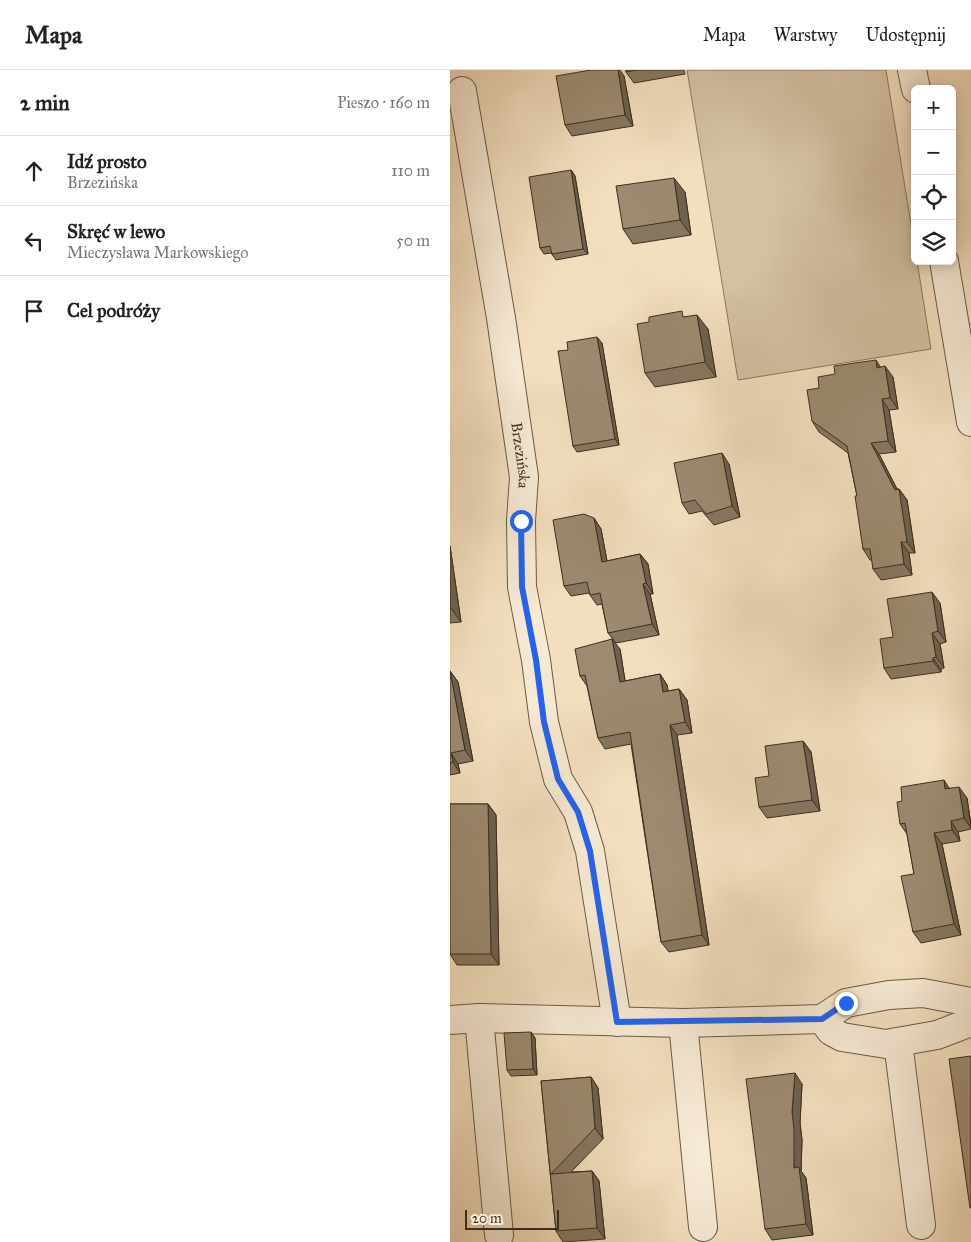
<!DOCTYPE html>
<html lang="pl">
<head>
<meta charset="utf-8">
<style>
	:root { --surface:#fff; --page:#f6f6f6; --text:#222; --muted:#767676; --line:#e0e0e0 }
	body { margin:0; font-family:"IM FELL Great Primer",serif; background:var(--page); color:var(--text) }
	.controls { position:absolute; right:15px; top:15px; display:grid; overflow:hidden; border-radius:8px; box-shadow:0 2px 12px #0003 }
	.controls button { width:45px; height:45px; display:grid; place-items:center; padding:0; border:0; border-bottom:1px solid var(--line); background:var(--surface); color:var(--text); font:25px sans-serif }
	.scale { position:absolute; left:15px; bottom:12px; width:94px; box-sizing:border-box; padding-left:5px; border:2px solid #3e2e1c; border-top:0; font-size:14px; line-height:18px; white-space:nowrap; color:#3e2e1c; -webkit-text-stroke:4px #f7ead5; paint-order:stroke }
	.stop { position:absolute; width:15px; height:15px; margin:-11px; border:4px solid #2563eb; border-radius:50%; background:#fff }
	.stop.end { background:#2563eb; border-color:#fff; box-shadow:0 1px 5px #0008 }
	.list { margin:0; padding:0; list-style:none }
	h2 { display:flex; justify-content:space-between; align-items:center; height:65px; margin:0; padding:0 20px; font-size:21px }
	h2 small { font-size:16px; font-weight:400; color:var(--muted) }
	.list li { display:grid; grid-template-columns:32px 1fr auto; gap:15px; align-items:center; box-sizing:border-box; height:70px; padding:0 20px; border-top:1px solid var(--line) }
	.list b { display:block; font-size:19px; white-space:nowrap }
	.list p { margin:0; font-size:16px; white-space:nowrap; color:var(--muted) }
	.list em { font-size:16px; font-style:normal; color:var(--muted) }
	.icon { flex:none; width:28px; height:28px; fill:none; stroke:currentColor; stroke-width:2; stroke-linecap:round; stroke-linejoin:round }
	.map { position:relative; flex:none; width:521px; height:1172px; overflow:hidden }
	header { display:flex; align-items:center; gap:30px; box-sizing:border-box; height:70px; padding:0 25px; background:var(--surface); border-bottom:1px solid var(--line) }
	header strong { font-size:24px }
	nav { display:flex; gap:28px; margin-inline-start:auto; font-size:18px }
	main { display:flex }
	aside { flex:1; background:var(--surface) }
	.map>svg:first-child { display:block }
</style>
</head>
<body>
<header>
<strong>Mapa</strong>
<nav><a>Mapa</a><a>Warstwy</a><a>Udostępnij</a></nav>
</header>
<main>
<aside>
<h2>2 min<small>Pieszo · 160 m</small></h2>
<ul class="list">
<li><svg class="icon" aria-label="ahead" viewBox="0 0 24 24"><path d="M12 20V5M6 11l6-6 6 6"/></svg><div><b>Idź prosto</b><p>Brzezińska</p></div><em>110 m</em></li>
<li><svg class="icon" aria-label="left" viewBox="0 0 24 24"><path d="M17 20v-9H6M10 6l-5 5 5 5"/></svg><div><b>Skręć w lewo</b><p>Mieczysława Markowskiego</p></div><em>50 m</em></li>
<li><svg class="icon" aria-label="arrive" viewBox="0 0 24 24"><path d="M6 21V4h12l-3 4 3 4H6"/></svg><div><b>Cel podróży</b></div></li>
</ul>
</aside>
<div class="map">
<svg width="521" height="1172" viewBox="0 0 521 1172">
	<rect width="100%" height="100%" fill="#f3dfbf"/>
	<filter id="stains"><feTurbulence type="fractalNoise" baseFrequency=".004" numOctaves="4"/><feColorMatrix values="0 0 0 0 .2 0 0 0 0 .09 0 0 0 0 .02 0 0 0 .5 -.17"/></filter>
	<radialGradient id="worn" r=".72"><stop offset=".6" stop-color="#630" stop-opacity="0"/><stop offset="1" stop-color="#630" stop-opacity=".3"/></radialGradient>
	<path fill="#d4c1a3" stroke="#897860" d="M237,0H436L465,179V191H467L481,279L288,310Z"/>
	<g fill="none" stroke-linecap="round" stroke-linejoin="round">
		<defs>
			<g id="minor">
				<path d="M462,0L466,19"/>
				<path id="s1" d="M12,21L51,248L74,407L71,451L72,517L86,590L94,652L108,709L128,742L140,781L167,952"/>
				<path d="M494,191L521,352"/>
				<path d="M29,948L49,1165"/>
				<path d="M372,949L381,961L392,967L436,974L487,965L521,952"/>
				<path d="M0,950L29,948L233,953L372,949L396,933L439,925L473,923L521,932"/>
				<path d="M233,953L253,1157"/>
				<path d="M448,972L471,1155"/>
			</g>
		</defs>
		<use href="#minor" stroke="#6b5a45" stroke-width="30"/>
		<use href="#minor" stroke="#f7ead5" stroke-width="28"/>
	</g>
	<g fill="#867761" stroke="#3e2e1c">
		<path d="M176,0H234L235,4L184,13L176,2Z"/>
		<path d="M174,6L183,56L122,66L115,55Z"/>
		<path d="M121,100L125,106L138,184L106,190L101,183L94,184L90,178Z"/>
		<path d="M235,122L241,165L183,174L173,159Z"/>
		<path d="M236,247L258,259L266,307L205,317L195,303Z"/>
		<path d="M152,273L169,375L127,382L123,376L118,280Z"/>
		<path d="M431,297L443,307L448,339L439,340L446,382L429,384L447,419H449L457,430L465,483H459L462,505L431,510L423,499L422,490H420L413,479L407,426L398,383L369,362L362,351L369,318Z"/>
		<path d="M279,394L290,447L264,455L252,441L239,444L232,433Z"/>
		<path d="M144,448L151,459L157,491L190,484L198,494L203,524H200L209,565L166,573L158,563L152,534L147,535L140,525L139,523L121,526L114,516Z"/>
		<path d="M0,476L11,552L0,553Z"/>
		<path d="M490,533L496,572L490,574L494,598L491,599V602L441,609L434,598L443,567Z"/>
		<path d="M170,579L175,611L210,604L217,615L218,621L229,619L237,630L242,663L227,665L259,875L219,882L211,872L181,674L155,679L148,668L137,616L130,606Z"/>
		<path d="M0,601L8,612L23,691L8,694L10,703L0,705Z"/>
		<path d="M353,671L361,682L370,741L317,748L309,737L319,706Z"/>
		<path d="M500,718L517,728L521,754V759L508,762L510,771L492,774L511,865L471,873L463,862L464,804L457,764L450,754Z"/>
		<path d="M0,734H38L46,745L49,895H7L0,884Z"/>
		<path d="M81,962L85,968L87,1005L61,1006L57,1000Z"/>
		<path d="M141,1007L148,1018L153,1069L121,1102L142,1101L149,1111L155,1169L113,1172L106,1161L91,1011Z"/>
		<path d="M352,1014L350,1053L352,1070L351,1101L356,1108L363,1165L322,1170L315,1159Z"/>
	</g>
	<g fill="#6d614f" stroke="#3e2e1c">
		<path d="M168,0H170L174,6L183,56L175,45Z"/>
		<path d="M121,100L125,106L138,184L133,179Z"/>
		<path d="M224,108L235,122L241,165L230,150Z"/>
		<path d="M247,245L258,259L266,307L255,292Z"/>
		<path d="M147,267L152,273L169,375L165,369Z"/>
		<path d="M426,290L433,301L427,298Z"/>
		<path d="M435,296L443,307L448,339L440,328Z"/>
		<path d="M432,329L439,340L446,382L438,371Z"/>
		<path d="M421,373L429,384L450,425L449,419L457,430L465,483L457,472L445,420Z"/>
		<path d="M272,383L279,394L290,447L282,436Z"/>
		<path d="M144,448L151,459L159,502L152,492Z"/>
		<path d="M451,472L459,483L462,505L454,494Z"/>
		<path d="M0,476L11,552L0,537Z"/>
		<path d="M190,484L198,494L203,524L196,513Z"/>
		<path d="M193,514L200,524L209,565L202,554Z"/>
		<path d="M482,522L490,533L496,572L488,561Z"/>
		<path d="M482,563L490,574L494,598L486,587Z"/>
		<path d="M162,569L170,579L177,623L170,612Z"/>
		<path d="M483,588L491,599V602L483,591Z"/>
		<path d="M0,601L8,612L23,691L15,680Z"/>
		<path d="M210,604L217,615L220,633L213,622Z"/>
		<path d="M229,619L237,630L242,663L235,652Z"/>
		<path d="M220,655L227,665L259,875L252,865Z"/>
		<path d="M353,671L361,682L370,741L362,730Z"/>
		<path d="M1,683L8,694L10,703L3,692Z"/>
		<path d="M494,710L501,721L495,719Z"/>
		<path d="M509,717L517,728L521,758L514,748Z"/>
		<path d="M38,734L46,745L49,895L41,884Z"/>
		<path d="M501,751L508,762L510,771L502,760Z"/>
		<path d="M484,763L492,774L511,865L504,854Z"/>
		<path d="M81,962L85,968L87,1005L83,999Z"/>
		<path d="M345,1003L352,1014L350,1053L352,1070L351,1101L356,1108L363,1165L356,1154L344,1098L342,1042Z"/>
		<path d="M141,1007L148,1018L153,1069L145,1058Z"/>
		<path d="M142,1101L149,1111L155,1169L147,1158Z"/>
	</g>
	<g fill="#9c8a71" stroke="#3e2e1c">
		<path d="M141,0H168L175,45L115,55L106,6Z"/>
		<path d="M176,0H186L176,2Z"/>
		<path d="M121,100L133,179L102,184L100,176L90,178L79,107Z"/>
		<path d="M224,108L230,150L173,159L166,116Z"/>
		<path d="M232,241L233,247L247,245L255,292L195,303L187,254L199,252V247Z"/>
		<path d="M147,267L165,369L123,376L108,281L118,280L117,272Z"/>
		<path d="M426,290L427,298L435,296L440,328L432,329L438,371L421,373L445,420L449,419L457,472H451L454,494L423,499L420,479H413L405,426H407L397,376L362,351L357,320L369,318L368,307L385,304L384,296Z"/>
		<path d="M272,383L282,436L256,444L245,430L232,433L224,393Z"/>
		<path d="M134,444L144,448L152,492L190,484L196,513L193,514L202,554L158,563L150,523L140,525L137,512L114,516L103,450Z"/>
		<path d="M482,522L488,561L482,563L486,587L483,588V591L434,598L430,569L443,567L437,529Z"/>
		<path d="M162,569L170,612L210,604L213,622L229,619L235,652L220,655L252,865L211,872L180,662L148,668L135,605L130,606L125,579Z"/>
		<path d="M0,601L15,680L1,683L3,692L0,693Z"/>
		<path d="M353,671L362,730L309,737L305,708L319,706L315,676Z"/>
		<path d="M494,710L495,719L509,717L514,748L501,751L502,760L484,763L504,854L463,862L451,806L464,804L455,753L450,754L447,732L452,731L451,717Z"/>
		<path d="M0,734H38L41,884H0Z"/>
		<path d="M81,962L83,999L57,1000L54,963Z"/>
		<path d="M521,986V1138H520L499,989Z"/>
		<path d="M345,1003L342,1042L344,1059V1098L349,1097L356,1154L315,1159L296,1009Z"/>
		<path d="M141,1007L145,1058L101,1104L142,1101L147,1158L106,1161L91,1011Z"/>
	</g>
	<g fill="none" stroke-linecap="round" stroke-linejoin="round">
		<path stroke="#2563eb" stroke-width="6" d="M71,451L72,517L86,590L94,652L108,709L128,742L140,781L167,952L372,949L396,933"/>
	</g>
	<g text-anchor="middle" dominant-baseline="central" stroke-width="4" stroke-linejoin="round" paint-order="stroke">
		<g font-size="15" fill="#3e2e1c" stroke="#f7ead5">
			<text stroke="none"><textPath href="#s1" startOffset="369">Brzezińska</textPath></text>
		</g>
	</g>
	<rect width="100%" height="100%" filter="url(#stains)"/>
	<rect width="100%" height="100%" fill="url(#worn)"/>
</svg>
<div class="controls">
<button>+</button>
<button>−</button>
<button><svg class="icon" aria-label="locate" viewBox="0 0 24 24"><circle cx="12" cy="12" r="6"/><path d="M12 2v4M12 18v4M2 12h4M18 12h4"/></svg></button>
<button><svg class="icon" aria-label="layers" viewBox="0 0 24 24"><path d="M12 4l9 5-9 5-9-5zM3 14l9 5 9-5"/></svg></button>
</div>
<div class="scale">20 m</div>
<div class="stop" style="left:71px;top:451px"></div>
<div class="stop end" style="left:396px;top:933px"></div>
</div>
</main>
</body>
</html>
